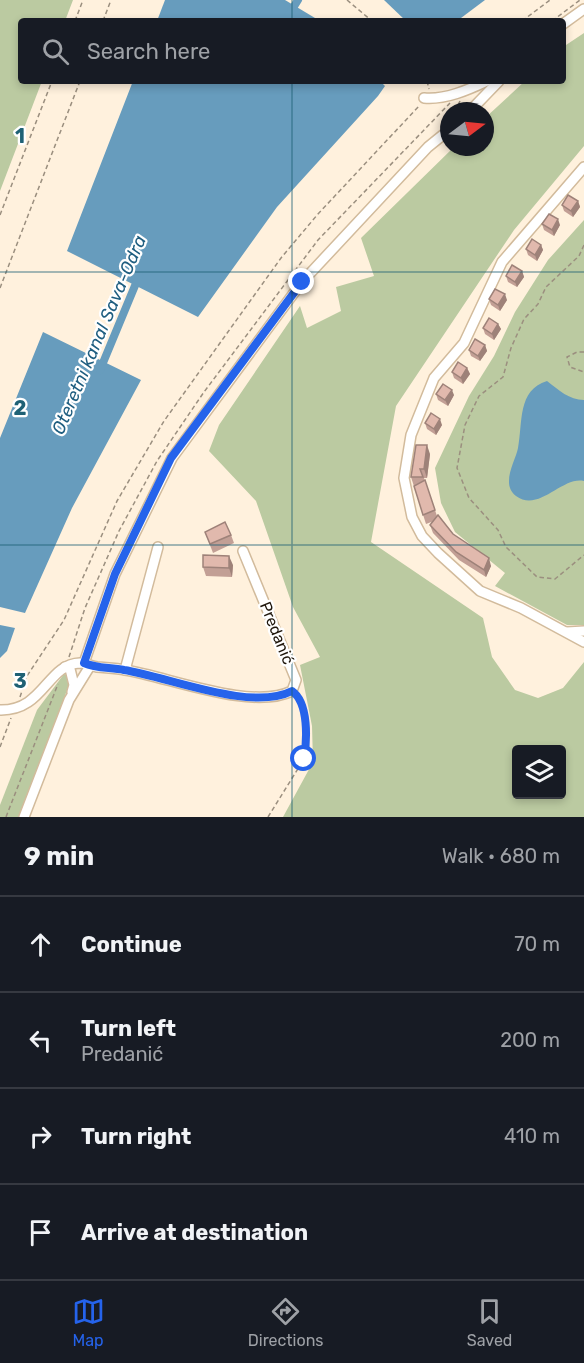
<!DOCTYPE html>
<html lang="en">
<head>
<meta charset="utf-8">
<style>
	:root { --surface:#171b24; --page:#20242c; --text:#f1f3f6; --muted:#9ea1a6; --line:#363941; --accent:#2563eb }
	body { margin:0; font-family:Rubik,sans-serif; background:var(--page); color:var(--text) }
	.controls { position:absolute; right:18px; bottom:18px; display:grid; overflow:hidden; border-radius:6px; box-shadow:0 3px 9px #0003 }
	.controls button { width:54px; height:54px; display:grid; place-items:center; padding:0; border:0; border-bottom:2px solid var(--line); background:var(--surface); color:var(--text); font:30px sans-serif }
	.compass { position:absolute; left:440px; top:102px; width:54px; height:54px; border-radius:50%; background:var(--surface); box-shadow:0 3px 9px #0003; rotate:74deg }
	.stop { position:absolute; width:18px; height:18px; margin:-14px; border:4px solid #2563eb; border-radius:50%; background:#fff }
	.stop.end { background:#2563eb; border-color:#fff; box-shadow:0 2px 6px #0008 }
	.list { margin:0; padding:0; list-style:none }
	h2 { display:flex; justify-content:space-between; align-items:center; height:78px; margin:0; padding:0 24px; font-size:26px }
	h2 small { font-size:20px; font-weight:400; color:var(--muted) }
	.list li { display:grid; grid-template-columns:39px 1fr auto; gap:18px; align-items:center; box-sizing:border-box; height:96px; padding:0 24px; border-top:2px solid var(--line) }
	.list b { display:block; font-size:22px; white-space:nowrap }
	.list p { margin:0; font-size:20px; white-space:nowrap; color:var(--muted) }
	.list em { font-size:20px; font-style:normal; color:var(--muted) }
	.icon { flex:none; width:33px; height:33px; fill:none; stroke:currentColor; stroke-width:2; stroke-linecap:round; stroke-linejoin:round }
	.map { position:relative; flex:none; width:584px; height:817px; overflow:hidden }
	.search { position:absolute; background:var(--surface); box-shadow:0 3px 9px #0003; left:18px; right:18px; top:18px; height:66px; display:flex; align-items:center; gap:15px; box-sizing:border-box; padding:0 21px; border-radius:6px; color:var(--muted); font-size:22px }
	.sheet { height:462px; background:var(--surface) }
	nav { display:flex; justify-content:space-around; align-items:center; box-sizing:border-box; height:84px; border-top:2px solid var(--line); background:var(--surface); font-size:16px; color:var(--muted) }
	nav a { display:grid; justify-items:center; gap:3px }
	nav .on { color:var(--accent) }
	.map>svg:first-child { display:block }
</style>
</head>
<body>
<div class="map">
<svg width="584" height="817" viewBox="0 0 584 817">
	<rect width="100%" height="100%" fill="#fff1dd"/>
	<g fill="#bbcaa1" fill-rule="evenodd">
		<path d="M0,0H73L65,21H21V81H42L0,191Z"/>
		<path d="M584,33V146L514,230L396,406L371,542L483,618L492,657L515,690L538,698L563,688L584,662V817H283L313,762L312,726L300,665L320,657L293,607L256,501L209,451L219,425L300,306L307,328L341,311L336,287L374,276L361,238L454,147H485V118L525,81H563V47ZM516,750H562V794H516Z"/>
		<path d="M584,220V625H567L495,586L505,573L455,532L441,503L435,468L469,396L494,356L515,312L548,260Z"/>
		<path d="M64,674L70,676L69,685L19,817H0V805L37,710Z"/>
	</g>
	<g fill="#679cbd">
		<path d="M165,0H285L320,21H157Z"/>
		<path d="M384,0H485L457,21H406Z"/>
		<path d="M133,81H380L385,86L378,96L277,207L198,317L67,251Z"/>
		<path d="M43,332L141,380L72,508L25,613L0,607V438Z"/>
		<path d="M547,381C559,390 569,400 584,400V481C562,476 539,513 516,496C500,484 516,460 518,448C523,423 517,390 547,381Z"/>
		<path d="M0,625L15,628L7,651L0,658Z"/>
	</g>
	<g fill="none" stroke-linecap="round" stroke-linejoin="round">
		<g stroke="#679cbd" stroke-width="8">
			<path d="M285,21L298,0"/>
			<path d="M100,370L139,276"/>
		</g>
		<defs>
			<g id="minor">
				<path d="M563,24L584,9"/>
				<path d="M424,98C445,100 468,90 487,81"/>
				<path d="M470,111L499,81"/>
				<path d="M584,167L502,262L464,343L434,378L411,435L404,478L412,517L422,536L438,553L480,591L521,608L584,642"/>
				<path d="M567,632L584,631"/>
				<path d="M84,663L115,574L172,458L302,282L428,147L449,130"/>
				<path d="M65,667L70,669L74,685L72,692"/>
				<path d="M125,670L158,547"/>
				<path d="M0,710C44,711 47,664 80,663C86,663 91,666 97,667C107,668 116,668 125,670C169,677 251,711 292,691L296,680L243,551"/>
				<path d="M24,817L69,700L90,666"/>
			</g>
		</defs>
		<use href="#minor" stroke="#d2bb9c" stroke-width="12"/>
		<g stroke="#9b8f7f" stroke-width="1.5" stroke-dasharray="4.5 3" stroke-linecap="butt">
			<path d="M347,0L372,21"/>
			<path d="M75,21L83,0"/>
			<path d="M103,21L111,0"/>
			<path d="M522,21L550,0"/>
			<path d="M552,21L580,0"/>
			<path d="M427,81L429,89"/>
			<path d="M455,111L460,101"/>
			<path d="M0,215L52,81"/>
			<path d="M584,245L579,256L546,287L538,304L524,319L511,348L503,377L479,396L465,425L457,468L469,498L498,530L506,547L537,577L555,579L584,555"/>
			<path d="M0,288L80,81"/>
			<path d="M584,352H577L567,357L570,367L584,372"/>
			<path d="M69,657L85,608L119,531L157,461L204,392L318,240L450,103"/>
			<path d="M20,697L27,676L64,620L117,501L164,421L281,258L318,214L419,106"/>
			<path d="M0,747L11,718"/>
			<path d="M6,817L58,684"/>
			<path d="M268,817L304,759L305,722L299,697"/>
		</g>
		<use href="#minor" stroke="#fff" stroke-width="9"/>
	</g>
	<g fill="#c29f95">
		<path d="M578,201L580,207L573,217L564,211L562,205Z"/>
		<path d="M542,224L560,225L554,236L544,230Z"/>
		<path d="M541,245L543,250L537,261L528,255L526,249Z"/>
		<path d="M522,271L524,277L517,287L508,282L506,276Z"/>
		<path d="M489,299L507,300L500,311L491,305Z"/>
		<path d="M498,324L501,329L494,340L485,334L483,328Z"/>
		<path d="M485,345L487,351L480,361L471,356L469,350Z"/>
		<path d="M467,368L470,374L463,384L454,378L452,372Z"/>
		<path d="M436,394L454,395L448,406L438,400Z"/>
		<path d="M425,423L442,425L436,435L427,429Z"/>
		<path d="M430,454L427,478H424L437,516L453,534L491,566L486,577L459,560L433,533L430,525L434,521L426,524L411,477Z"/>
		<path d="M205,532L231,535L234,543L213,553Z"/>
		<path d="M233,565L232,577L206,576L203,567Z"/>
	</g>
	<g fill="#9e8279">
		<path d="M578,201L580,207L573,217L571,211Z"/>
		<path d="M558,219L560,225L554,236L552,230Z"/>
		<path d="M541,245L543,250L537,261L535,255Z"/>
		<path d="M522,271L524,277L517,287L515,282Z"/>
		<path d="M505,294L507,300L500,311L498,305Z"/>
		<path d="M498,324L501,329L494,340L492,334Z"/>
		<path d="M485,345L487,351L480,361L478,356Z"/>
		<path d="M467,368L470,374L463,384L461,378Z"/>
		<path d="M452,390L454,395L448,406L445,400Z"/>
		<path d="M440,419L442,425L436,435L434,429Z"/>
		<path d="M427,445L430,454L427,478L424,469Z"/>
		<path d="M229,556L233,565L232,577L229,568Z"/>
		<path d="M489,558L491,566L486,577L484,570Z"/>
	</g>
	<g fill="#e1b9ad" stroke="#9e8279" stroke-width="1.5">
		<path d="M568,195L578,201L571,211L562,205Z"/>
		<path d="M549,214L558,219L552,230L542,224Z"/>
		<path d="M532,239L541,245L535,255L526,249Z"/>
		<path d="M512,265L522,271L515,282L506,276Z"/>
		<path d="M495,289L505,294L498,305L489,299Z"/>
		<path d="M489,318L498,324L492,334L483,328Z"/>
		<path d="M475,339L485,345L478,356L469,350Z"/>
		<path d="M458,362L467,368L461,378L452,372Z"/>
		<path d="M443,384L452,390L445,400L436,394Z"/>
		<path d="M431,413L440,419L434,429L425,423Z"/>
		<path d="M416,445H427L424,469H420L423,477H411Z"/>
		<path d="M425,480L435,510L423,515L414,486Z"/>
		<path d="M438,515L453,534L489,558L484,570L456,552L430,525Z"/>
		<path d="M225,522L231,535L210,544L205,532Z"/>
		<path d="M203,555L229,556V568L203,567Z"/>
	</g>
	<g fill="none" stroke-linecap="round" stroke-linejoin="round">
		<path stroke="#2563eb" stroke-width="8" d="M302,282L171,458L115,574L84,663C97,669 111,667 124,670C169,677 251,712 292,691C309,703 307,740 304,759"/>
	</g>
	<path fill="none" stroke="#1f6175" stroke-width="1.5" stroke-opacity="0.55" d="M292,0V21M292,81V817M0,272H584M0,545H584"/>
	<g text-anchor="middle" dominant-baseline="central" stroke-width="4.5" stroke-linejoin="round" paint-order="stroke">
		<g font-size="16" fill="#1f160b" stroke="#fff">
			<text transform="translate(277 633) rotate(68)">Predanić</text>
		</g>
		<g font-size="18" font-style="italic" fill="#1f5e80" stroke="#fff">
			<text transform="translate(99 335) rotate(-67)">Oteretni kanal Sava-Odra</text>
		</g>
	</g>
	<g font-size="20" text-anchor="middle" font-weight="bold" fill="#1f6175" stroke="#fff" stroke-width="4.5" stroke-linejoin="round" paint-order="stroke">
		<text x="20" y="143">1</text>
		<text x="20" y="415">2</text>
		<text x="20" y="688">3</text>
	</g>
</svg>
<div class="controls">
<button><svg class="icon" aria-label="layers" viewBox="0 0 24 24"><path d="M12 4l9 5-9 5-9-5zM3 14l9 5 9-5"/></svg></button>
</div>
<svg class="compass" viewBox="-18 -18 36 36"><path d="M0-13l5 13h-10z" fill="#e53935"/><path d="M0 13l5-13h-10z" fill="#9ea1a6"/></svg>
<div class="stop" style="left:304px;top:759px"></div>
<div class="stop end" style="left:302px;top:282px"></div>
<div class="search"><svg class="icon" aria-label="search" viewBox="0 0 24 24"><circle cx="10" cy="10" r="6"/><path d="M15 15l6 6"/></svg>Search here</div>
</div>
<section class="sheet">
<h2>9 min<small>Walk · 680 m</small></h2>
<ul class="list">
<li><svg class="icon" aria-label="ahead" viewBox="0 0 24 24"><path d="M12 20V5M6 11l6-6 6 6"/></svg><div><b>Continue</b></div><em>70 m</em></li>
<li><svg class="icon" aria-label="left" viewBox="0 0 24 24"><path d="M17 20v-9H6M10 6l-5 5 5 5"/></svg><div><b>Turn left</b><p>Predanić</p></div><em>200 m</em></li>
<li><svg class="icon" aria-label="right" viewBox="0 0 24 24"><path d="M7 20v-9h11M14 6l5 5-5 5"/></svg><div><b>Turn right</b></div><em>410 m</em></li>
<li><svg class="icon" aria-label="arrive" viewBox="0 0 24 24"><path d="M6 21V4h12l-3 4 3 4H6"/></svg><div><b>Arrive at destination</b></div></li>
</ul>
</section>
<nav>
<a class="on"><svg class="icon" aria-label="map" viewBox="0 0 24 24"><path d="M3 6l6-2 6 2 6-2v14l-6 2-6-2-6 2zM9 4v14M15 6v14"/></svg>Map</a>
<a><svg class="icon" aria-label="directions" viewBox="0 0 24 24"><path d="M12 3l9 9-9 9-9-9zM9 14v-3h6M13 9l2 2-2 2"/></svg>Directions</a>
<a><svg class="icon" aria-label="saved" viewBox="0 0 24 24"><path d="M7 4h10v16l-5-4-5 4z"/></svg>Saved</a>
</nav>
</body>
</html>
